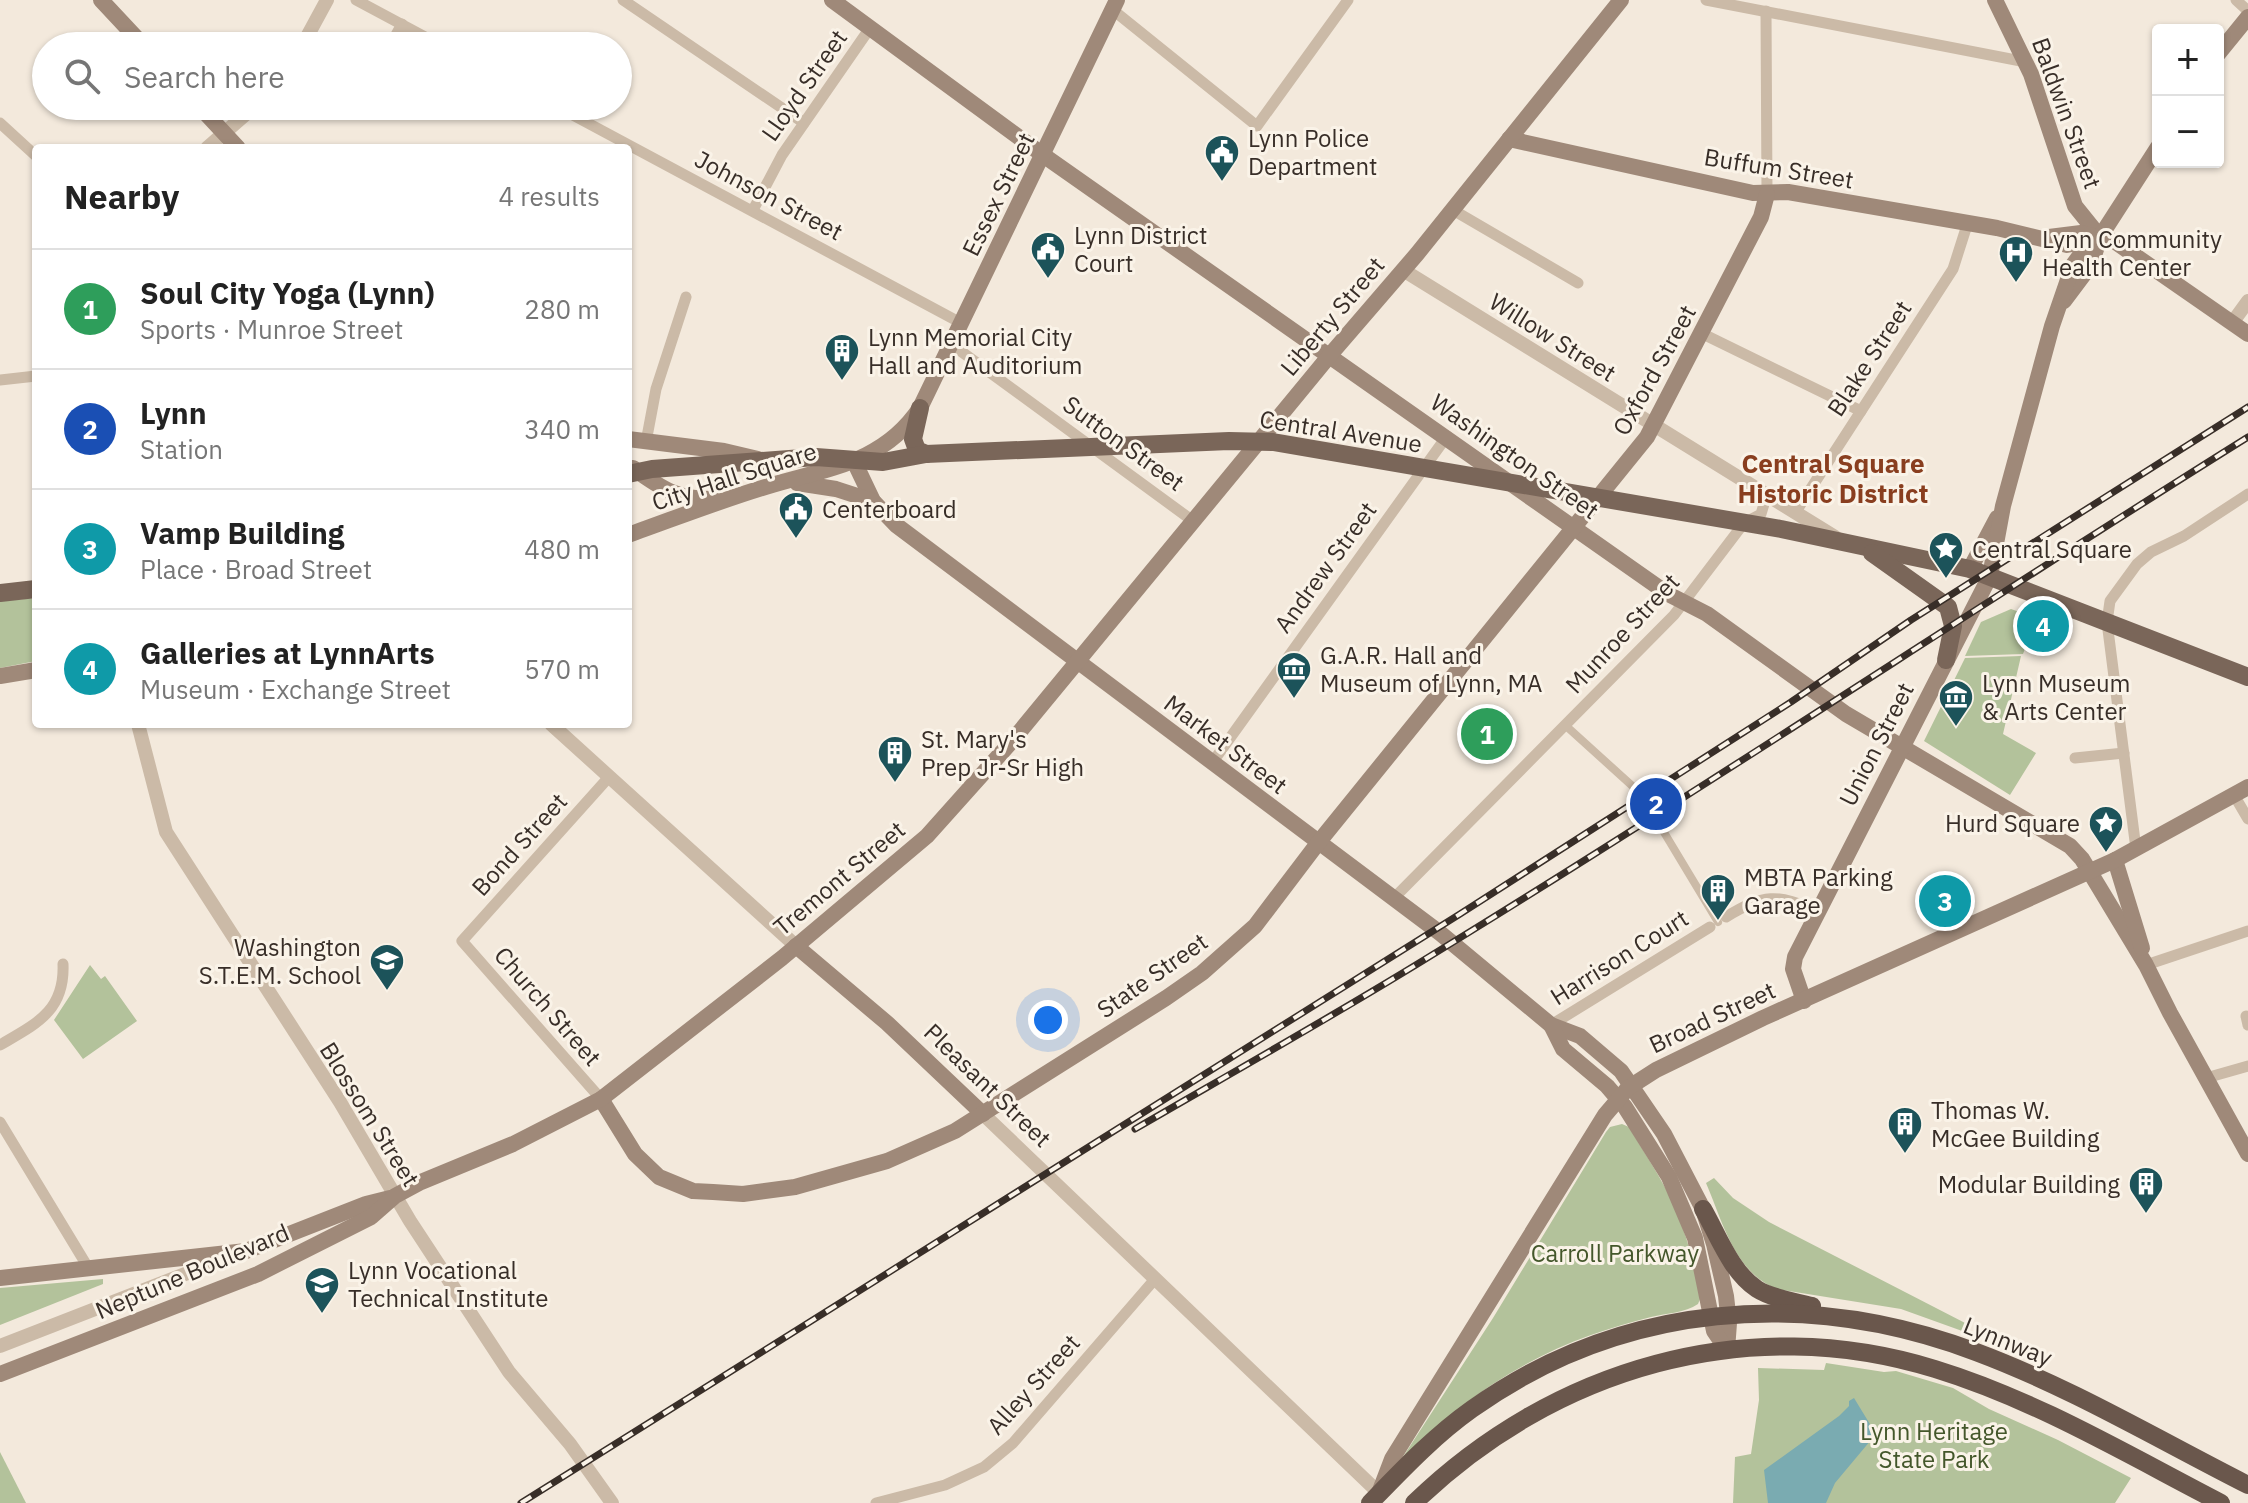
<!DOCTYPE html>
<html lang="en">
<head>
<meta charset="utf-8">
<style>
	:root { --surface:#fff; --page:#f6f6f6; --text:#222; --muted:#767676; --line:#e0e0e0; --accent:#1a73e8 }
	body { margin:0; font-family:"IBM Plex Sans",sans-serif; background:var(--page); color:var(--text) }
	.controls { position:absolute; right:24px; top:24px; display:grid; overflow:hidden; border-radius:8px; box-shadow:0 2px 6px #0004 }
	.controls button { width:72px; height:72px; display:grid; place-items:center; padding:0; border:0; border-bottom:2px solid var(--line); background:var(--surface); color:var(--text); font:40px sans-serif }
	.you { position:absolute; left:1048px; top:1020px; width:28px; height:28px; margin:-20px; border:6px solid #fff; border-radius:50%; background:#1a73e8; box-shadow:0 0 0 12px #1a73e833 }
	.badge { display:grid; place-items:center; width:52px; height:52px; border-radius:50%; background:var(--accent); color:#fff; font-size:26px; font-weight:700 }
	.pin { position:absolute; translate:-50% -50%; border:4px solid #fff; box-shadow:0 2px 8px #0006 }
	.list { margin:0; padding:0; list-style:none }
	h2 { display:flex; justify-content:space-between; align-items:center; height:104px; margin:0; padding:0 32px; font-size:34px }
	h2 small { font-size:26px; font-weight:400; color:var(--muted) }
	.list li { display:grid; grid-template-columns:52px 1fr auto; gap:24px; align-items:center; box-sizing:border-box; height:120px; padding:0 32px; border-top:2px solid var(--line) }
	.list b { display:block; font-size:30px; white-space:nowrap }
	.list p { margin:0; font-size:26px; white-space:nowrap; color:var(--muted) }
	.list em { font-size:26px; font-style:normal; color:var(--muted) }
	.icon { flex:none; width:44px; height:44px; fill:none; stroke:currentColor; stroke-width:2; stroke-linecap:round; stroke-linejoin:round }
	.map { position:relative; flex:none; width:2248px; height:1503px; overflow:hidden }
	.search { position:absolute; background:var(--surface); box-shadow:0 2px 6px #0004; left:32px; top:32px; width:600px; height:88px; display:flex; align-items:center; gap:20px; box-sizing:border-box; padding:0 28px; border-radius:44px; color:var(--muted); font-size:30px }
	.panel { position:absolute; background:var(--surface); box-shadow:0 2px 6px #0004; left:32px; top:144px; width:600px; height:584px; border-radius:8px }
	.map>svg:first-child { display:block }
</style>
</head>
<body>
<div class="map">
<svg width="2248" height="1503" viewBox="0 0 2248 1503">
	<rect width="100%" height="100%" fill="#f3e9dc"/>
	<g fill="#b3c29b">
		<path d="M36,598V661L0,668V601Z"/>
		<path d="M2011,609L2036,618L2023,654L1965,656L1981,622Z"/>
		<path d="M2021,656L2003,734L2036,753L2010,795L1924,741L1965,658Z"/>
		<path d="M90,965L101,979L105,976L137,1021L83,1059L54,1020Z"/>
		<path d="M1622,1124L1629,1127C1648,1159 1670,1190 1682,1226C1691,1249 1695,1274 1700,1299L1698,1304C1685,1313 1667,1313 1651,1317C1631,1322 1611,1328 1591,1335C1518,1361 1455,1405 1401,1460L1493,1318L1606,1132L1610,1127Z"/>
		<path d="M1714,1178L1733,1198L1769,1222L1969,1325L1965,1332L1901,1309L1777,1289C1734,1272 1723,1222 1706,1183Z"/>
		<path d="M103,1279V1284L0,1325V1288Z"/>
		<path d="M1826,1363L1884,1372L1896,1371L1953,1388L1989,1409L2058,1440L2131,1478L2115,1503H1733L1735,1457L1751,1454L1759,1400L1758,1368L1824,1370Z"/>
		<path d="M0,1452L26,1503H0Z"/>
	</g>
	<path fill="#7aabb1" d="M1854,1398L1876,1434L1835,1483L1826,1503H1768L1764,1470L1839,1416L1849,1406V1401Z"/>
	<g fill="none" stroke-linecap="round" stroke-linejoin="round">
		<path stroke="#cec4b8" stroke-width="8" stroke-dasharray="8 4" stroke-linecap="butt" d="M1639,792L1659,824"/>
		<g stroke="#cbbaa7" stroke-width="8">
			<path d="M1565,725L1639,792"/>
			<path d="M1659,824L1718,922"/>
		</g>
		<g stroke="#cbbaa7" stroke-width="11">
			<path d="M356,0L442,46"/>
			<path d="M623,0L804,123"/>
			<path d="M1706,0L2026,62"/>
			<path d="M2236,0L2248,11"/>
			<path d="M1113,10L1257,126L1348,0"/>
			<path d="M1766,11L1767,194"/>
			<path d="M390,46L402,24"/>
			<path d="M556,106L961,323"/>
			<path d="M0,123L36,156"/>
			<path d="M753,210L782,155L870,28"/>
			<path d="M1453,210L1578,283"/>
			<path d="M1703,334L1861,411"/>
			<path d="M951,344L1193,521"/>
			<path d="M0,380L36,376"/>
			<path d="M646,442L656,389L686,297"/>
			<path d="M1795,513L1953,269L1968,222"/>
			<path d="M2075,758L2124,753"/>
			<path d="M1212,763L1447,436"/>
			<path d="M2234,795L2248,819"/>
			<path d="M2136,849L2107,622L2110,601L2137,564L2151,552L2184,536L2248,494"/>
			<path d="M1393,899L1674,615L1744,523L1761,514L1764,504L1762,493"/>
			<path d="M1726,917C1763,894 1778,893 1817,912"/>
			<path d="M2146,965L2248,931"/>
			<path d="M2246,1016L2248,1025"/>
			<path d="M1551,1025L1710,927"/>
			<path d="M0,1045C36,1024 65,1011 63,964"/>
			<path d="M2206,1078L2248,1066"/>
			<path d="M601,1099L462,941L609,777"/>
			<path d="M0,1122L89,1269"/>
			<path d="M876,1503L945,1485L984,1467L1013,1443L1155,1279"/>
		</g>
		<g stroke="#cbbaa7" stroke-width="14">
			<path d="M302,46L327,0"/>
			<path d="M207,148L255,106"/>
			<path d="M1403,270L1835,537"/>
			<path d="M2232,323L2248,301"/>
			<path d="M138,724L166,832L340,1102L410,1221L509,1372L570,1444L612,1503"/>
			<path d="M551,724L796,946"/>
			<path d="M983,1114L1379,1493"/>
			<path d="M0,1346L234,1255"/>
		</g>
		<g stroke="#9f8979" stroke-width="16">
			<path d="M101,0L144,46"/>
			<path d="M832,0L1043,155L1668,594L1707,614L1846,714L2070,846L2082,859L2146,965L2170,1013L2248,1154"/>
			<path d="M1995,0L2031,74L2075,206L2100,237"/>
			<path d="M2218,54L2248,17"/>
			<path d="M199,106L238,148"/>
			<path d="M1509,139L1753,193L1788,192L1997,228L2067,245L2092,240"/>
			<path d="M2049,237L2081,233L2114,241L2248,334"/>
			<path d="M2064,301L2091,265L2100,237"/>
			<path d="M628,439L724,451L758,459"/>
			<path d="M853,459L873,501L896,525L1440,933L1551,1025L1580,1036L1621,1071L1664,1134L1703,1209L1714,1244L1726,1296L1729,1323L1727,1350"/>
			<path d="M633,468C663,490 679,500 717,499"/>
			<path d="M797,483L836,489L873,501"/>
			<path d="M628,535C676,518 724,499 772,485C830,468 884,462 920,408L1117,0"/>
			<path d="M1970,569L1997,518"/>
			<path d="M0,676L36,670"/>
			<path d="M2115,860L2142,948"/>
			<path d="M796,946L887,1023L983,1114"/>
			<path d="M1804,1001L1793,969L1795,957L1990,576L2003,506L2052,326L2073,265L2086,247L2100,237L2158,147"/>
			<path d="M1551,1025L1563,1049L1607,1086L1625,1107L1669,1177L1695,1238L1714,1331L1727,1350"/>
			<path d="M601,1099L635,1154L659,1177L693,1191L713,1192L743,1194L795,1187L887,1161L955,1131L1166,998L1202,973L1255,926L1318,843L1647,437L1761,217L1767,194"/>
			<path d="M0,1278L246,1251L366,1204L390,1198"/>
			<path d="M0,1374L258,1274L371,1217L395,1196L421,1182L513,1144L601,1099L782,958L927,836L1012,741L1330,355L1417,254L1621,0"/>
			<path d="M1379,1493L1392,1459L1605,1115L1628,1088L1656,1070L1763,1018L2115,860L2248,787"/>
		</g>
		<g stroke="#7a6659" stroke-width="18">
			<path d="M920,408L913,439L917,450L926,454"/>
			<path d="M628,474L652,469L816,457L883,462L926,454L1229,441L1273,442L1781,529L1970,569L2248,677"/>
			<path d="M1872,553L1948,607L1953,626L1946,660"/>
			<path d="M0,593L36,589"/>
		</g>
		<g stroke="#6a574c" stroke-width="18">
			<path d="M1703,1209C1718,1235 1731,1272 1757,1289C1773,1299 1794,1301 1812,1306"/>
			<path d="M1370,1503C1402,1470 1434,1436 1472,1409C1622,1302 1806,1288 1976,1352C2070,1387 2159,1440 2248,1485"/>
			<path d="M1414,1503C1553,1368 1748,1311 1935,1369C2036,1400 2128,1455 2221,1503"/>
		</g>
		<defs>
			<g id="rail">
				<path d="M1135,1129C1230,1074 1326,1020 1419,963C1699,792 1971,610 2248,437"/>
				<path d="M521,1503L1460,914L1791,702L1911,620L2248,407"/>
			</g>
		</defs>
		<use href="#rail" stroke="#382e28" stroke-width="7"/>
		<use href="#rail" stroke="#faf3e8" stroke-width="4" stroke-dasharray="12" stroke-linecap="butt"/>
	</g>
	<defs>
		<symbol id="civic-pin" viewBox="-11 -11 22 30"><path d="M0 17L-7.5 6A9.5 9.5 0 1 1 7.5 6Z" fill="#1c535a" stroke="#faf3e8"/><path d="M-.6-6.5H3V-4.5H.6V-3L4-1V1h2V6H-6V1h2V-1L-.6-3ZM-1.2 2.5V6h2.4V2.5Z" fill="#fff"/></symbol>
		<symbol id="hospital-pin" viewBox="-11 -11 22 30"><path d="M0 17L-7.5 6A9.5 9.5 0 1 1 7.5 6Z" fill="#1c535a" stroke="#faf3e8"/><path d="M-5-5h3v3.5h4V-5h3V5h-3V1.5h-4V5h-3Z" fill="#fff"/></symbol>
		<symbol id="building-pin" viewBox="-11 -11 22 30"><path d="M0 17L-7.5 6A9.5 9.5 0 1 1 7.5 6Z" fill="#1c535a" stroke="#faf3e8"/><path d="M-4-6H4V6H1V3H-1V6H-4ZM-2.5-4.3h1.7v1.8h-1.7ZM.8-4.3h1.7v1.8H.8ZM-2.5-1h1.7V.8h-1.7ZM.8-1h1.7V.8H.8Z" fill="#fff"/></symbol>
		<symbol id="sight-pin" viewBox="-11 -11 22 30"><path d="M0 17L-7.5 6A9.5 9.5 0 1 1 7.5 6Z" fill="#1c535a" stroke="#faf3e8"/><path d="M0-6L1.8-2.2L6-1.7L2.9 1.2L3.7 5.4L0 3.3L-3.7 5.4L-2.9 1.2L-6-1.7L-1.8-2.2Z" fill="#fff"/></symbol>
		<symbol id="museum-pin" viewBox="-11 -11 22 30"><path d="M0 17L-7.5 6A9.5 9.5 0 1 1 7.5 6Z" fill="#1c535a" stroke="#faf3e8"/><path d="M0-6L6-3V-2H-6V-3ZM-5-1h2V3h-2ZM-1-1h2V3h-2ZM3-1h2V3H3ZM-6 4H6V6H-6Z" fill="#fff"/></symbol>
		<symbol id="school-pin" viewBox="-11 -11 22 30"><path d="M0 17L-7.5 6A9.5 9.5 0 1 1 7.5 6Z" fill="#1c535a" stroke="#faf3e8"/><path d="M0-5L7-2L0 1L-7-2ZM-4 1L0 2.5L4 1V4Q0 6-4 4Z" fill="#fff"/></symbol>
	</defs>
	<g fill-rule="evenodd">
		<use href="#civic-pin" x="1202" y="132" width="40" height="54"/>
		<use href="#civic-pin" x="1028" y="229" width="40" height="54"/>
		<use href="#hospital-pin" x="1996" y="233" width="40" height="54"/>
		<use href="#building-pin" x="822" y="331" width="40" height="54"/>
		<use href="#civic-pin" x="776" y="489" width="40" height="54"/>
		<use href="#sight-pin" x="1926" y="529" width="40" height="54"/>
		<use href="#museum-pin" x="1274" y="649" width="40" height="54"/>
		<use href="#museum-pin" x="1936" y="677" width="40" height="54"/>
		<use href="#building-pin" x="875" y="733" width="40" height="54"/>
		<use href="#sight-pin" x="2086" y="803" width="40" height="54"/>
		<use href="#building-pin" x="1698" y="871" width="40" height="54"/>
		<use href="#school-pin" x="367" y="941" width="40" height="54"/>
		<use href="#building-pin" x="1885" y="1104" width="40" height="54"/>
		<use href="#building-pin" x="2126" y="1164" width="40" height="54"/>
		<use href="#school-pin" x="302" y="1264" width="40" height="54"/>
	</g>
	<g text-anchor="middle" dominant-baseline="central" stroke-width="6" stroke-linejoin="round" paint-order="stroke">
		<g font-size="24" fill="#382e28" stroke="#faf3e8">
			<text transform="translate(804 85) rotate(-55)">Lloyd Street</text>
			<text transform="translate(2067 113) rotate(70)">Baldwin Street</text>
			<text transform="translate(1779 168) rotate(9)">Buffum Street</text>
			<text transform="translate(998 194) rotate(-64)">Essex Street</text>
			<text transform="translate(769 195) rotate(28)">Johnson Street</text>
			<text transform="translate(1332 316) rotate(-50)">Liberty Street</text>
			<text transform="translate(1553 337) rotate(32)">Willow Street</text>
			<text transform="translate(1869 358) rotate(-57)">Blake Street</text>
			<text transform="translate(1654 370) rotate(-61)">Oxford Street</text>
			<text transform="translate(1341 431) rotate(9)">Central Avenue</text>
			<text transform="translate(1124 443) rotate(36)">Sutton Street</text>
			<text transform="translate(1515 456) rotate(35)">Washington Street</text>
			<text transform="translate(734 476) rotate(-18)">City Hall Square</text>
			<text transform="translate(1325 567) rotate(-54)">Andrew Street</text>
			<text transform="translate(1622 633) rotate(-47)">Munroe Street</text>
			<text transform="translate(1226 744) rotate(37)">Market Street</text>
			<text transform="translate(1876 744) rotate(-63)">Union Street</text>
			<text transform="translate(519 844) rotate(-48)">Bond Street</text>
			<text transform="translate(839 878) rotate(-40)">Tremont Street</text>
			<text transform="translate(1619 957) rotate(-32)">Harrison Court</text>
			<text transform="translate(1152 975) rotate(-35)">State Street</text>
			<text transform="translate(548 1006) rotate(49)">Church Street</text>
			<text transform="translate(1712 1017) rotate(-25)">Broad Street</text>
			<text transform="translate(988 1085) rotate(44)">Pleasant Street</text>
			<text transform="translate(370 1114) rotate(58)">Blossom Street</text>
			<text transform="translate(192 1271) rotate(-23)">Neptune Boulevard</text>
			<text transform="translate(2008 1341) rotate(22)">Lynnway</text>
			<text transform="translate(1033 1384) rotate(-48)">Alley Street</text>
		</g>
		<g font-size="24" fill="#382e28" stroke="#faf3e8" text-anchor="start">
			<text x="1248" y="138">Lynn Police<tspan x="1248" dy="28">Department</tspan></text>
			<text x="1074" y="235">Lynn District<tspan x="1074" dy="28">Court</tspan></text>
			<text x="2042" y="239">Lynn Community<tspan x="2042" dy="28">Health Center</tspan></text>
			<text x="868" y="337">Lynn Memorial City<tspan x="868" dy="28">Hall and Auditorium</tspan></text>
			<text x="822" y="509">Centerboard</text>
			<text x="1972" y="549">Central Square</text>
			<text x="1320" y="655">G.A.R. Hall and<tspan x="1320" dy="28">Museum of Lynn, MA</tspan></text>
			<text x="1982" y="683">Lynn Museum<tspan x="1982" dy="28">&amp; Arts Center</tspan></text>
			<text x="921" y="739">St. Mary's<tspan x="921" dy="28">Prep Jr-Sr High</tspan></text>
			<text x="2080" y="823" text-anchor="end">Hurd Square</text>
			<text x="1744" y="877">MBTA Parking<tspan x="1744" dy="28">Garage</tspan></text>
			<text x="361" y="947" text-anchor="end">Washington<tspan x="361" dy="28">S.T.E.M. School</tspan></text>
			<text x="1931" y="1110">Thomas W.<tspan x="1931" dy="28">McGee Building</tspan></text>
			<text x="2120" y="1184" text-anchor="end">Modular Building</text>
			<text x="348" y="1270">Lynn Vocational<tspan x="348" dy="28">Technical Institute</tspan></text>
		</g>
		<g font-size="24" fill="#44572b" stroke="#faf3e8">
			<text x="1615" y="1253">Carroll Parkway</text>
			<text x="1934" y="1431">Lynn Heritage<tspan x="1934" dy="28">State Park</tspan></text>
		</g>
		<g font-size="26" font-weight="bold" fill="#893e1f" stroke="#faf3e8">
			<text x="1833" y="463">Central Square<tspan x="1833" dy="30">Historic District</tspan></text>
		</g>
	</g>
</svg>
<div class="controls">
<button>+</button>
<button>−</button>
</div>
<div class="you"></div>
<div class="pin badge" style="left:1487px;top:734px;background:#2e9e5b">1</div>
<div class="pin badge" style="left:1656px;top:804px;background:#1a4fb4">2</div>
<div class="pin badge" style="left:1945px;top:901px;background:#0f9aa8">3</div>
<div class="pin badge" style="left:2043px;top:626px;background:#0f9aa8">4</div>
<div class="search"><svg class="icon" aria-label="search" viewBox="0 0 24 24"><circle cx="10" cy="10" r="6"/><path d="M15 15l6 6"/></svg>Search here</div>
<section class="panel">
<h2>Nearby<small>4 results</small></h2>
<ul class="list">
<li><span class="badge" style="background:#2e9e5b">1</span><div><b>Soul City Yoga (Lynn)</b><p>Sports · Munroe Street</p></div><em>280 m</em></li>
<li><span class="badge" style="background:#1a4fb4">2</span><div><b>Lynn</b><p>Station</p></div><em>340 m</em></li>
<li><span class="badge" style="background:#0f9aa8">3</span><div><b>Vamp Building</b><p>Place · Broad Street</p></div><em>480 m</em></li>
<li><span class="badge" style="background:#0f9aa8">4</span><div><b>Galleries at LynnArts</b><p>Museum · Exchange Street</p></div><em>570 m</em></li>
</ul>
</section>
</div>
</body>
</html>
